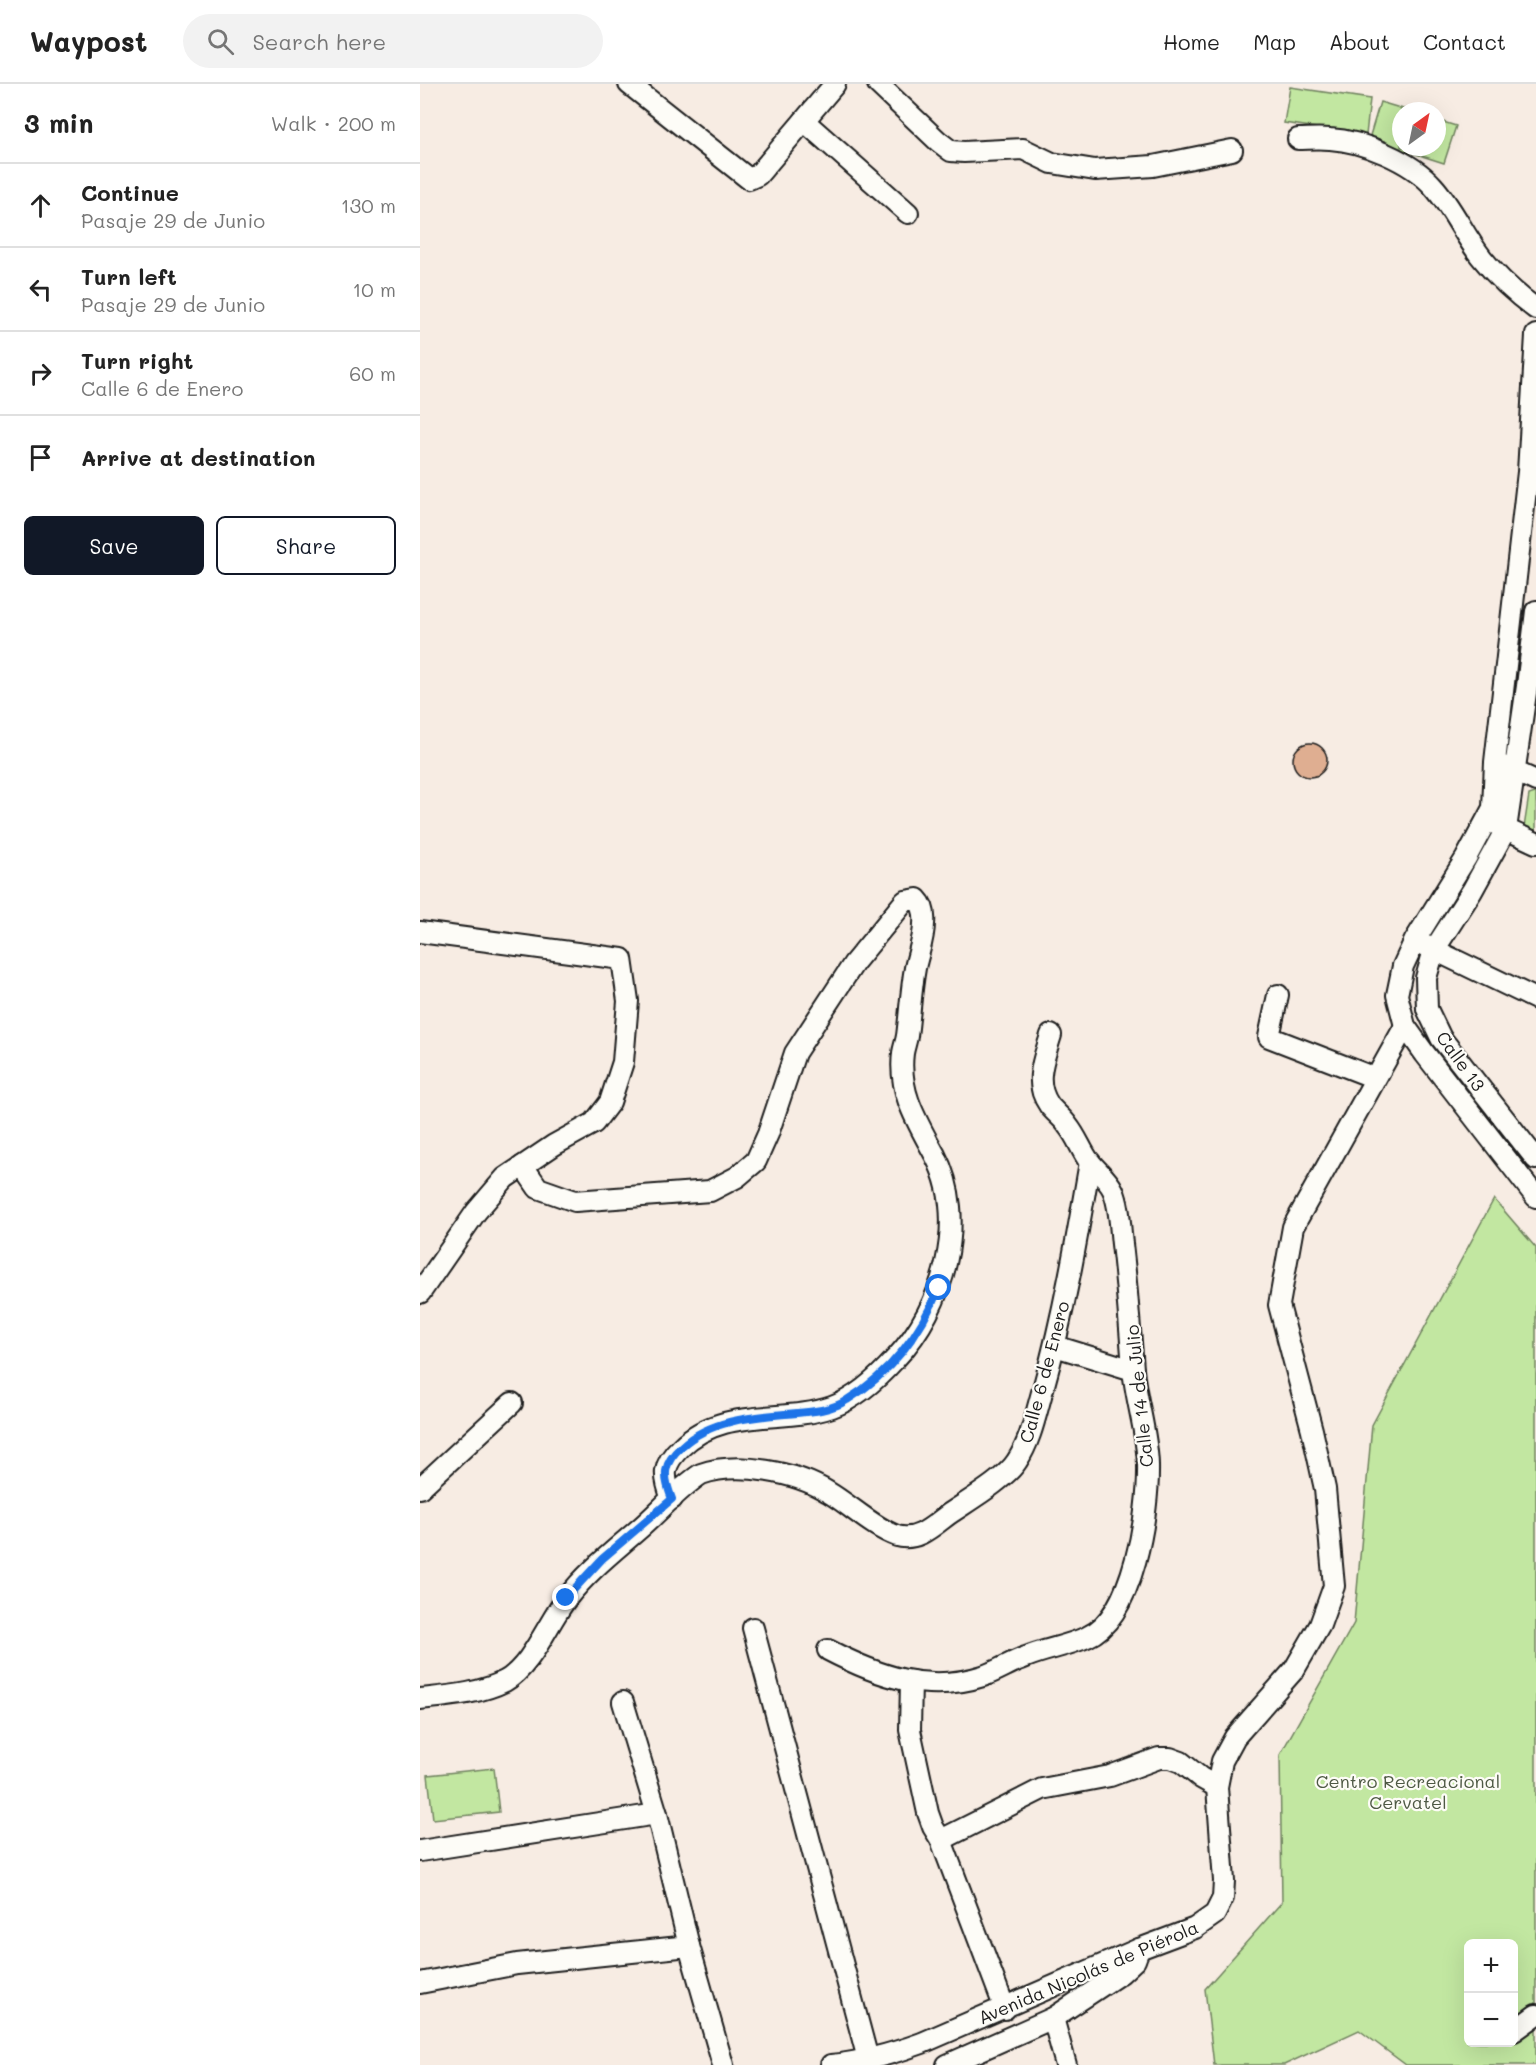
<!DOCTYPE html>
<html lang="en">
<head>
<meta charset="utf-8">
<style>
	:root { --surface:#fff; --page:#f2f2f2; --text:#222; --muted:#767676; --line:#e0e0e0; --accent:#111827 }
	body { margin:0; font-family:Mali,sans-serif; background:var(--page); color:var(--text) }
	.controls { position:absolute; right:18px; bottom:18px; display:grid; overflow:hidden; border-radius:9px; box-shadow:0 6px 24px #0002 }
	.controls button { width:54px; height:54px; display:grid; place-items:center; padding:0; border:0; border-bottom:2px solid var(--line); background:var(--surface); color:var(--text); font:30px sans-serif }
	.compass { position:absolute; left:972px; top:18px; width:54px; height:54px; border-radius:50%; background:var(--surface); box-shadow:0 6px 24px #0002; rotate:33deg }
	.stop { position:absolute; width:18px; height:18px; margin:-14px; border:4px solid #1a73e8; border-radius:50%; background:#fff }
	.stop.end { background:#1a73e8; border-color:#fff; box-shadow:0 2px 6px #0008 }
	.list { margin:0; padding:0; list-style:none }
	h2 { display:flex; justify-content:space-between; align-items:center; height:78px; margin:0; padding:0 24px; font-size:26px }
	h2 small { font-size:20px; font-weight:400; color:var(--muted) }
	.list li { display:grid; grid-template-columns:39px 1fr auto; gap:18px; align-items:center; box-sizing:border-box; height:84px; padding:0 24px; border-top:2px solid var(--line) }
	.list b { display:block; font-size:22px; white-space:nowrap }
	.list p { margin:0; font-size:20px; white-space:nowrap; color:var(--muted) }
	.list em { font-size:20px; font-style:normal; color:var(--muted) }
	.actions { display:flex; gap:12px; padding:18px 24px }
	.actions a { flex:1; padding:14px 0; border:2px solid var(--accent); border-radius:9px; text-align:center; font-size:21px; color:var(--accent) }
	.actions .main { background:var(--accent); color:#fff }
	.icon { flex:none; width:33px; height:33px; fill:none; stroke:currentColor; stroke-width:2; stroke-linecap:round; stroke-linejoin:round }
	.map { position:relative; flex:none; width:1116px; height:1981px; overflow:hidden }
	header { display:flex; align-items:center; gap:36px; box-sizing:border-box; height:84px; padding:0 30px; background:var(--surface); border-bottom:2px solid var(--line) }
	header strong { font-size:28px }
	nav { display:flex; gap:33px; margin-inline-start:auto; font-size:21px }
	.search { width:420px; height:54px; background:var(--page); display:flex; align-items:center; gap:15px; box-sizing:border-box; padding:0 21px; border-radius:33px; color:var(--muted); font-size:22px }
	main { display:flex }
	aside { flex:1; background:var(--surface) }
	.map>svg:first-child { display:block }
</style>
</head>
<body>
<header>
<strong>Waypost</strong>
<div class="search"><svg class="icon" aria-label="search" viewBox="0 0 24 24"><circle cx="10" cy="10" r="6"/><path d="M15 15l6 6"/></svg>Search here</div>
<nav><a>Home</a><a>Map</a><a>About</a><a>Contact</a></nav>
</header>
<main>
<aside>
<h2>3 min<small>Walk · 200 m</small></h2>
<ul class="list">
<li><svg class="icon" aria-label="ahead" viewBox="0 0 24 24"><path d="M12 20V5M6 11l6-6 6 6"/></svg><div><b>Continue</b><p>Pasaje 29 de Junio</p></div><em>130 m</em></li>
<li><svg class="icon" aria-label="left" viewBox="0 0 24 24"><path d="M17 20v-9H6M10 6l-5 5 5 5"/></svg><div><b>Turn left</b><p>Pasaje 29 de Junio</p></div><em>10 m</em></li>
<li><svg class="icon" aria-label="right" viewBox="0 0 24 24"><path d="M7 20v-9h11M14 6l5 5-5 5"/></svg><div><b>Turn right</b><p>Calle 6 de Enero</p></div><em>60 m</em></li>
<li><svg class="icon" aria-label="arrive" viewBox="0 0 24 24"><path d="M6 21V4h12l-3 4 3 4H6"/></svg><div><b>Arrive at destination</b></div></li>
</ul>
<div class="actions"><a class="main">Save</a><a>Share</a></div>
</aside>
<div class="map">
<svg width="1116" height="1981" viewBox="0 0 1116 1981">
	<rect width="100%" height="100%" fill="#f7ece3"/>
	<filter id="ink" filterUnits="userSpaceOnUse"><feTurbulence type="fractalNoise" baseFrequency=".0167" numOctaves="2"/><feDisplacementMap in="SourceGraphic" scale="12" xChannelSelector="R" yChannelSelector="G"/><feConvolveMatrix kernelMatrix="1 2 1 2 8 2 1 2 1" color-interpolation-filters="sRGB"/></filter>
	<g filter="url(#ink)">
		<g fill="#c2e7a1" stroke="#6f825e" stroke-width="1.5" fill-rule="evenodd">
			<path d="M870,3L950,15L946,51L864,39Z"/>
			<path d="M960,18L990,27H981V63H1017V36L1036,42L1024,79L949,55Z"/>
			<path d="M1115,709L1116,710V758L1103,750L1109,711Z"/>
			<path d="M1074,1115L1116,1164V1981H986L939,1946L864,1981H794L785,1905L862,1818L860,1671L934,1539L952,1341ZM1048,1860H1094V1958H1048Z"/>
			<path d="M74,1684L79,1728L13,1735L8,1691Z"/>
		</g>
		<circle fill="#dfae91" stroke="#1c1c1c" stroke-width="1.5" cx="890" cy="676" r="17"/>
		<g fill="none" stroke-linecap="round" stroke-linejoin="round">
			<defs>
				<g id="minor">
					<path d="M209,0L329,95L338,91L415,0"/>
					<path d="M458,0L518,57L531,67L544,68L603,65L632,79L675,86L733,82L812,66"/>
					<path d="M384,37L488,129"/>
					<path d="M878,55C888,55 899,54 910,55C943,57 991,77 1013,102C1033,124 1044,152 1062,174C1077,193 1097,211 1116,225"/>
					<path d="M1116,251L1108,388L1075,678L1073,724L1046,774L995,856L983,882L977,911L985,942L1005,970L1116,1113"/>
					<path d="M1116,527L1107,602L1086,745L1052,807L1014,866L1006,894L1007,925L1021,954L1116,1075"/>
					<path d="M1083,682L1116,697"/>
					<path d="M1075,740L1116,759"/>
					<path d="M0,848L202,875L208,917L203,978L190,1018L174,1039L134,1061L85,1094L56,1128L0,1209"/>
					<path d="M1002,860L1116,915"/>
					<path d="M858,911L849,953L955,994"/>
					<path d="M103,1082L118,1104L155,1117L290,1107L317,1093L336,1077L348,1050L375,969L434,879L485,817L497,815C503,821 505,830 504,840C504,854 498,870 495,884C491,906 490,929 487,952C486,958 484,963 483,969C478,1009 498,1039 515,1071C549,1136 524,1223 476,1274C459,1293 437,1314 412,1323C362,1340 303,1322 261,1363C242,1381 243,1392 252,1415"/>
					<path d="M635,1262L713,1286"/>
					<path d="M0,1404L92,1319"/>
					<path d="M333,1544L448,1975"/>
					<path d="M408,1566C458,1592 507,1610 563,1592C578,1587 591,1578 606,1573C625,1565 648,1562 667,1553C714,1533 729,1426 728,1381C727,1348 716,1317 713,1285C710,1243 707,1202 702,1160C700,1143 700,1122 693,1106C688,1095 677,1087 669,1077C661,1066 657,1053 648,1042C643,1034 635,1029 629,1021C613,998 624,975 631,951"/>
					<path d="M491,1597L490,1646L508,1729L513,1743L521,1756L585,1925"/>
					<path d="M0,1615C28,1612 59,1610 85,1597C112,1582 128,1538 147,1514C168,1487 194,1467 219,1445C240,1427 258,1405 281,1390C317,1377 376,1388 408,1408C430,1421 454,1444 477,1452C498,1458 514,1441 529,1430C548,1417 586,1395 597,1377C611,1356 616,1329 623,1305C644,1230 657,1154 670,1078"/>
					<path d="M203,1618L237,1730"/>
					<path d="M521,1756L622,1705L690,1692L739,1674H750L761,1678L781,1694L797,1703"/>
					<path d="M0,1767L237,1730L269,1862L303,1981"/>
					<path d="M0,1899L97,1880L269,1862"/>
					<path d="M633,1934L646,1981"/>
					<path d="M1094,1947L1116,1931"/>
					<path d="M411,1981C442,1978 472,1970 502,1959L719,1865L775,1844L795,1830L803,1814L804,1797L797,1703L802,1677L815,1653L874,1586L900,1541L914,1502L905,1405L892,1346L859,1221L873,1143L985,942"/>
					<path d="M527,1981L633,1934L701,1889L715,1876L719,1865"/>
				</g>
			</defs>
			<use href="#minor" stroke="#1c1c1c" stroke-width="24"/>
			<use href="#minor" stroke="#fdfcf7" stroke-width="20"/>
		</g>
	</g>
	<g fill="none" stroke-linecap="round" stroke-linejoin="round" filter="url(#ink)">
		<path stroke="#1a73e8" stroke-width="8" d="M146,1514L182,1475L252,1415C243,1392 242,1380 262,1362C289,1337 330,1333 365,1330C386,1328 409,1328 427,1316C470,1290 501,1249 519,1204"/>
	</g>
	<g text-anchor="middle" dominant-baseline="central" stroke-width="4.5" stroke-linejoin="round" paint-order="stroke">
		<g font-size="18" fill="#1c1c1c" stroke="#fdfcf7">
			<text transform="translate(1041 977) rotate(54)">Calle 13</text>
			<text transform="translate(624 1288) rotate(-75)">Calle 6 de Enero</text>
			<text transform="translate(719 1312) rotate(-96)">Calle 14 de Julio</text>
			<text transform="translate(668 1888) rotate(-23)">Avenida Nicolás de Piérola</text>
		</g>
		<g font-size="18" fill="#4e5944" stroke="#fdfcf7">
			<text x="988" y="1697">Centro Recreacional<tspan x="988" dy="21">Cervatel</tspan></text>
		</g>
	</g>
</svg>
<div class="controls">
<button>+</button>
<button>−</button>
</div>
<svg class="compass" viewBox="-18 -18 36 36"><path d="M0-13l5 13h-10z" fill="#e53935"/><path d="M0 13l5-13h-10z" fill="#767676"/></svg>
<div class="stop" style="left:519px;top:1204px"></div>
<div class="stop end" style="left:146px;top:1514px"></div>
</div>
</main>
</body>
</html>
